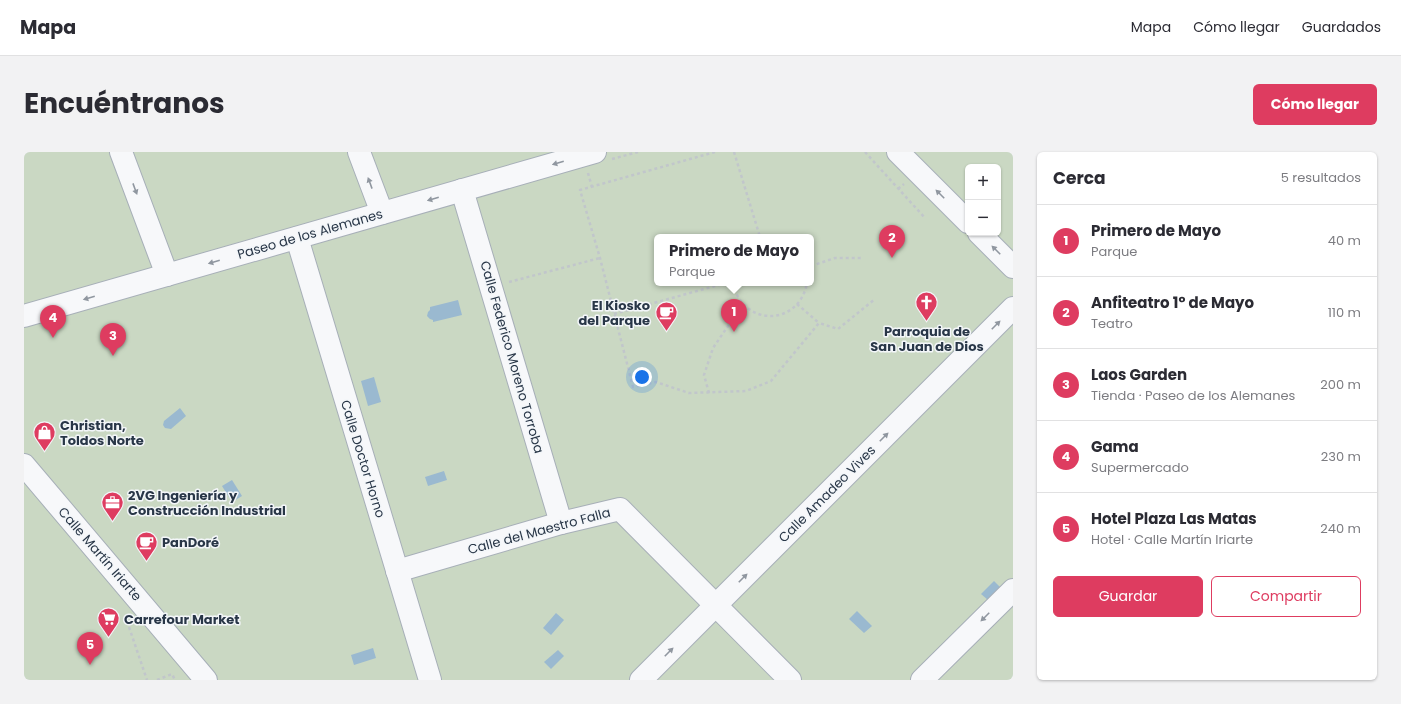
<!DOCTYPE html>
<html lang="es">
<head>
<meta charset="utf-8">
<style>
	:root { --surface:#fff; --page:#f2f2f3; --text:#2b2b33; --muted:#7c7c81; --line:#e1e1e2; --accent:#de3c60 }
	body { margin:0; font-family:Poppins,sans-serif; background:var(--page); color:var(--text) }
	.controls { position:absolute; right:12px; top:12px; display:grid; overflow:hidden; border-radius:6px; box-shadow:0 1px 3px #0004 }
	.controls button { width:36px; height:36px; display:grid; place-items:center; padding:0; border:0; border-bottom:1px solid var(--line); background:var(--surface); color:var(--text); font:20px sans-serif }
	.you { position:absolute; left:618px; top:225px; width:14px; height:14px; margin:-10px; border:3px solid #fff; border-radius:50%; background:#1a73e8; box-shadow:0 0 0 6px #1a73e833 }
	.badge { display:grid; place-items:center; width:26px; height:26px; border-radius:50%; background:var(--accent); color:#fff; font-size:13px; font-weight:700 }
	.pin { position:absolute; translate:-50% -33px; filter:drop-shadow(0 1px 2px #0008) }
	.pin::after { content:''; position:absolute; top:21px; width:14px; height:12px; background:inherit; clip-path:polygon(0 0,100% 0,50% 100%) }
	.popup { position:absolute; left:630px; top:82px; width:160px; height:52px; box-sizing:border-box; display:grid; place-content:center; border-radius:6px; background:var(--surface); filter:drop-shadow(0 1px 3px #0005); font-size:13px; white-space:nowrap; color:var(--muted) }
	.popup b { font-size:15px; color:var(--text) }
	.popup::after { content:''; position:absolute; left:50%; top:100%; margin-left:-8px; border:8px solid transparent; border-top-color:var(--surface) }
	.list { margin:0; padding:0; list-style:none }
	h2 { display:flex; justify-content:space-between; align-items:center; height:52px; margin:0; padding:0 16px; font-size:17px }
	h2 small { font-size:13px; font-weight:400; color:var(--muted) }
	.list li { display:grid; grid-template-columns:26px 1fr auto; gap:12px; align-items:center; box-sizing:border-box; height:72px; padding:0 16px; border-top:1px solid var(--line) }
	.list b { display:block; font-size:15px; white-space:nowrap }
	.list p { margin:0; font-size:13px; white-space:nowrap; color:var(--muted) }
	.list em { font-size:13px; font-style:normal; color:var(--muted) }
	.actions { display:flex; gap:8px; padding:12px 16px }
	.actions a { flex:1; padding:9px 0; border:1px solid var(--accent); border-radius:6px; text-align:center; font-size:14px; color:var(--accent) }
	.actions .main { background:var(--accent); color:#fff }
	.map { position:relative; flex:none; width:989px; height:528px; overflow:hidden; border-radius:6px }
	header { display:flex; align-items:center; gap:24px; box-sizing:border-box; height:56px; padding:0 20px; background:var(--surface); border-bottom:1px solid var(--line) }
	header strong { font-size:19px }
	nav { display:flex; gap:22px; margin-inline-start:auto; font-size:14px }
	.intro { display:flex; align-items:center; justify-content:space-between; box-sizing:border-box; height:96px; padding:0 24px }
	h1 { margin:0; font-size:28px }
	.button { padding:10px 18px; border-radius:6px; background:var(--accent); color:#fff; font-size:14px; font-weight:700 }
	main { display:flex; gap:24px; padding:0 24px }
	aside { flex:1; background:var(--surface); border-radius:6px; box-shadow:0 1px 3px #0004 }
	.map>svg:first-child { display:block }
</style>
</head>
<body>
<header>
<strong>Mapa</strong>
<nav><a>Mapa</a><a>Cómo llegar</a><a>Guardados</a></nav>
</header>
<div class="intro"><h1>Encuéntranos</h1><a class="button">Cómo llegar</a></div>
<main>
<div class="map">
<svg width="989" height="528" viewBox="0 0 989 528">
	<rect width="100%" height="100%" fill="#e3e8ed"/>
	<path fill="#cad8c3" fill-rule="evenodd" d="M0,0H989V528H0ZM944,15H974V81H944ZM633,85H787V131H633Z"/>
	<g fill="#9ab9d0">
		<path d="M434,148L438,163L409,170V168L406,167L403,164L404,160L406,158V155Z"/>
		<path d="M350,225L357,250L344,254L337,229Z"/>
		<path d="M156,256L162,264L147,277L141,276L139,273L140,269Z"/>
		<path d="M420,319L423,328L404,334L401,325Z"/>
		<path d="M208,328L218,344L208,350L198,334Z"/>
		<path d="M970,429L976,435L964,448L957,442Z"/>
		<path d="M833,459L848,474L840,481L825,467Z"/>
		<path d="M532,461L540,468L527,483L519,476Z"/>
		<path d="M349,496L352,506L330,513L327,503Z"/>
		<path d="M534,498L540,504L527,517L520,510Z"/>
	</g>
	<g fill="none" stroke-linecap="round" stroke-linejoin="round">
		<defs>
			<g id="minor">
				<path d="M97,0L143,123"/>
				<path d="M335,0L358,61"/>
				<path d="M874,0L944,70"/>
				<path d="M438,38L537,371"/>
				<path d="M955,81L989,115"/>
				<path d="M273,86L406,528"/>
				<path d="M0,164L571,0"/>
				<path d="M0,313L182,528"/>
				<path d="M373,419L537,371L596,357L766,528"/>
				<path d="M617,528L989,156"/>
				<path d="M898,528L989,438"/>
			</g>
		</defs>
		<use href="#minor" stroke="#a7afb8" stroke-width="24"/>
		<g stroke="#c1c6cb" stroke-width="2.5" stroke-dasharray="3 3" stroke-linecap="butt">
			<path d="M691,0L556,38L576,106L609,235L632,230L665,241L722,239L747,229L795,171L814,177L851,147"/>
			<path d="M710,0L736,85"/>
			<path d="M841,0L901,66"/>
			<path d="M588,7L614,0"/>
			<path d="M564,21L568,35"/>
			<path d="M874,37L880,32"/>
			<path d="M787,114L811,106H837"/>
			<path d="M485,130L576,106"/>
			<path d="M709,131C718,175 775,175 783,131"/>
			<path d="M773,152L795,171"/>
			<path d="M590,162L702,131"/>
			<path d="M685,241L680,223L689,196L719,152"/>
			<path d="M108,470L105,475L123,528"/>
			<path d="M133,528L148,522L151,528"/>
		</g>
		<use href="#minor" stroke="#f7f8fa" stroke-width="22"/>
	</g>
	<defs><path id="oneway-solid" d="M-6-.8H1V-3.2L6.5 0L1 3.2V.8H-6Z"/></defs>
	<g fill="#9097a0">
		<use href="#oneway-solid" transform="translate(534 11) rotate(164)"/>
		<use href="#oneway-solid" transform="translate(346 31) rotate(-110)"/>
		<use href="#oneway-solid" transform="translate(111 37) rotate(70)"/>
		<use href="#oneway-solid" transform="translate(916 42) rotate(-135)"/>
		<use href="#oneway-solid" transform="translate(409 47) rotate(164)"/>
		<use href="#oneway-solid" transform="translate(972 98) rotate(-135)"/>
		<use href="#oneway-solid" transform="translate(190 110) rotate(164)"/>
		<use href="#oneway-solid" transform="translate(65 146) rotate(164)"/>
		<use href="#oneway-solid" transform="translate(972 173) rotate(-45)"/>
		<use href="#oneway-solid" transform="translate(860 285) rotate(-45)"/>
		<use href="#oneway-solid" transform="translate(719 426) rotate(-45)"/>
		<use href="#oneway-solid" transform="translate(961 465) rotate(135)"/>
		<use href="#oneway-solid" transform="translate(645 500) rotate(-45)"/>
	</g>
	<defs>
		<symbol id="church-pin" viewBox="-11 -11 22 30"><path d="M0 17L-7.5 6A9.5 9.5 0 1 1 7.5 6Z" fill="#de3c60" stroke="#f3f6f9"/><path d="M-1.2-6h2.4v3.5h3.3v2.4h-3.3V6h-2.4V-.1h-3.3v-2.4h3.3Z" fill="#fff"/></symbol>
		<symbol id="cafe-pin" viewBox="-11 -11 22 30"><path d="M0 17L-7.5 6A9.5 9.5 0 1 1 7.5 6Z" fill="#de3c60" stroke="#f3f6f9"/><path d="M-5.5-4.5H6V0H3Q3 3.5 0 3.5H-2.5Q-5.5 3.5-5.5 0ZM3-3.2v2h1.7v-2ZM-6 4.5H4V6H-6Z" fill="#fff"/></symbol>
		<symbol id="shop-pin" viewBox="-11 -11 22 30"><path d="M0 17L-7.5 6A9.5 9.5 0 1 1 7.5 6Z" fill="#de3c60" stroke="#f3f6f9"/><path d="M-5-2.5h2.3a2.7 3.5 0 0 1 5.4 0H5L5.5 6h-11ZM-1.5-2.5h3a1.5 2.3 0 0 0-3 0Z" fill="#fff"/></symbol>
		<symbol id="office-pin" viewBox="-11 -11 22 30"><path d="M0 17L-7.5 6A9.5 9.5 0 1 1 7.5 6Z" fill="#de3c60" stroke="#f3f6f9"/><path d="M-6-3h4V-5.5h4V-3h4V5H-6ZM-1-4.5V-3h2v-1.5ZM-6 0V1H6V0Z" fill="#fff"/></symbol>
		<symbol id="supermarket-pin" viewBox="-11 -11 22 30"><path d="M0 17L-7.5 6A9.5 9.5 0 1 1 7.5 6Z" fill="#de3c60" stroke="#f3f6f9"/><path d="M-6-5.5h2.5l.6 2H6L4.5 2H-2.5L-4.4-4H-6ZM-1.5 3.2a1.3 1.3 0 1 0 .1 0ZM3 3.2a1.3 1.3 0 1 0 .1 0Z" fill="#fff"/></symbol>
	</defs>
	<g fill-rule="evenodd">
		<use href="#church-pin" x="890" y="138" width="25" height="34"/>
		<use href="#cafe-pin" x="630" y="148" width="25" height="34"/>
		<use href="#shop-pin" x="8" y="268" width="25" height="34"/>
		<use href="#office-pin" x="76" y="338" width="25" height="34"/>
		<use href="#cafe-pin" x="110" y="378" width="25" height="34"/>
		<use href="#supermarket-pin" x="72" y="454" width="25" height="34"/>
	</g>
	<g text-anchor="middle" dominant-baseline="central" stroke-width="3" stroke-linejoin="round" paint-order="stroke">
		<g font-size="13" fill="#283647" stroke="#f3f6f9">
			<text transform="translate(286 82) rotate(-16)">Paseo de los Alemanes</text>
			<text transform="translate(488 205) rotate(74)">Calle Federico Moreno Torroba</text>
			<text transform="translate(339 307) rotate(73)">Calle Doctor Horno</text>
			<text transform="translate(803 342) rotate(-45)">Calle Amadeo Vives</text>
			<text transform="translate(515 379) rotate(-15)">Calle del Maestro Falla</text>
			<text transform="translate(76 402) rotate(49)">Calle Martín Iriarte</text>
		</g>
		<g font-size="13" font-weight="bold" fill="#283647" stroke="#f3f6f9" text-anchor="start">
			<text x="626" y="153" text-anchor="end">El Kiosko<tspan x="626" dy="15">del Parque</tspan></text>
			<text x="903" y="179" text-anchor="middle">Parroquia de<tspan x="903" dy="15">San Juan de Dios</tspan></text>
			<text x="36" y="273">Christian,<tspan x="36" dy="15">Toldos Norte</tspan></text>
			<text x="104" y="343">2VG Ingeniería y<tspan x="104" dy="15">Construcción Industrial</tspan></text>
			<text x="138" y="390">PanDoré</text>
			<text x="100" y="467">Carrefour Market</text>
		</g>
	</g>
</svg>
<div class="controls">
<button>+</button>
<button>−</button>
</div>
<div class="you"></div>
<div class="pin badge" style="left:710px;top:180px">1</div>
<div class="popup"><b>Primero de Mayo</b>Parque</div>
<div class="pin badge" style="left:868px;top:106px">2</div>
<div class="pin badge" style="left:89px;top:204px">3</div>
<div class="pin badge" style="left:29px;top:186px">4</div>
<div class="pin badge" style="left:66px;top:513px">5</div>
</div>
<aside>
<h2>Cerca<small>5 resultados</small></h2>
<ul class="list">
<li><span class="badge">1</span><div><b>Primero de Mayo</b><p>Parque</p></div><em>40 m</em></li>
<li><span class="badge">2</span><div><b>Anfiteatro 1° de Mayo</b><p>Teatro</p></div><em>110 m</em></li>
<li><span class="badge">3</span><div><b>Laos Garden</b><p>Tienda · Paseo de los Alemanes</p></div><em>200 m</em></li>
<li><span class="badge">4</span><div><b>Gama</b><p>Supermercado</p></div><em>230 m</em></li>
<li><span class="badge">5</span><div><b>Hotel Plaza Las Matas</b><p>Hotel · Calle Martín Iriarte</p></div><em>240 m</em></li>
</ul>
<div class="actions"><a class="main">Guardar</a><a>Compartir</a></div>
</aside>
</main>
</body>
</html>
